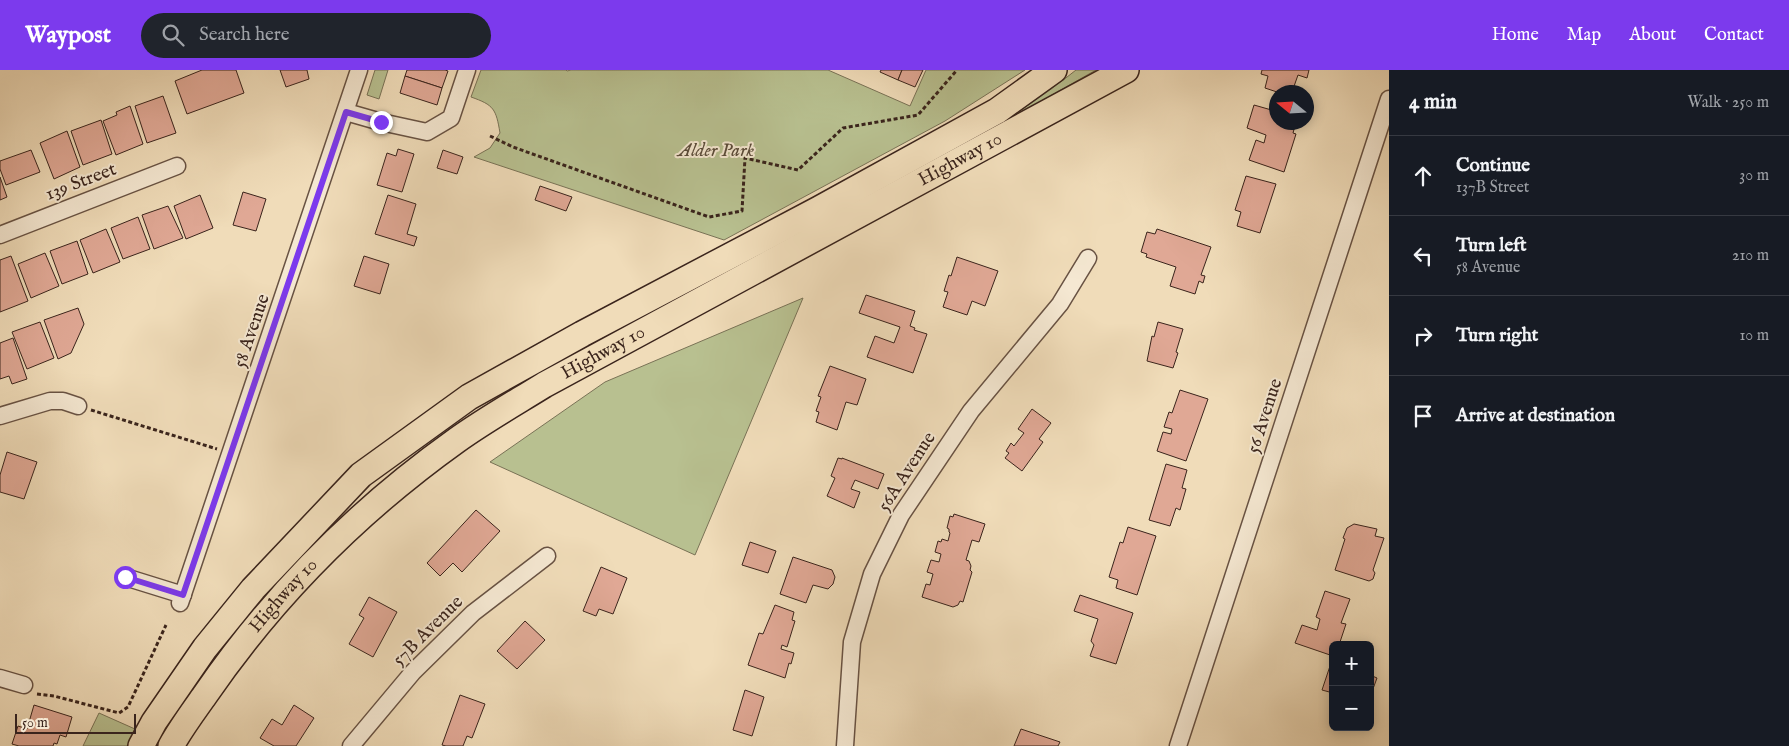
<!DOCTYPE html>
<html lang="en">
<head>
<meta charset="utf-8">
<style>
	:root { --surface:#171b24; --page:#20242c; --text:#f1f3f6; --muted:#9ea1a6; --line:#363941; --accent:#7c3aed }
	body { margin:0; font-family:"IM FELL English",serif; background:var(--page); color:var(--text) }
	.controls { position:absolute; right:15px; bottom:15px; display:grid; overflow:hidden; border-radius:8px; box-shadow:0 2px 12px #0003 }
	.controls button { width:45px; height:45px; display:grid; place-items:center; padding:0; border:0; border-bottom:1px solid var(--line); background:var(--surface); color:var(--text); font:25px sans-serif }
	.compass { position:absolute; left:1269px; top:15px; width:45px; height:45px; border-radius:50%; background:var(--surface); box-shadow:0 2px 12px #0003; rotate:288deg }
	.scale { position:absolute; left:15px; bottom:12px; width:121px; box-sizing:border-box; padding-left:5px; border:2px solid #3a241c; border-top:0; font-size:14px; line-height:18px; white-space:nowrap; color:#3a241c; -webkit-text-stroke:4px #f5e8d2; paint-order:stroke }
	.stop { position:absolute; width:15px; height:15px; margin:-11px; border:4px solid #7c3aed; border-radius:50%; background:#fff }
	.stop.end { background:#7c3aed; border-color:#fff; box-shadow:0 1px 5px #0008 }
	.list { margin:0; padding:0; list-style:none }
	h2 { display:flex; justify-content:space-between; align-items:center; height:65px; margin:0; padding:0 20px; font-size:21px }
	h2 small { font-size:16px; font-weight:400; color:var(--muted) }
	.list li { display:grid; grid-template-columns:32px 1fr auto; gap:15px; align-items:center; box-sizing:border-box; height:80px; padding:0 20px; border-top:1px solid var(--line) }
	.list b { display:block; font-size:19px; white-space:nowrap }
	.list p { margin:0; font-size:16px; white-space:nowrap; color:var(--muted) }
	.list em { font-size:16px; font-style:normal; color:var(--muted) }
	.icon { flex:none; width:28px; height:28px; fill:none; stroke:currentColor; stroke-width:2; stroke-linecap:round; stroke-linejoin:round }
	.map { position:relative; flex:none; width:1389px; height:676px; overflow:hidden }
	header { display:flex; align-items:center; gap:30px; box-sizing:border-box; height:70px; padding:0 25px; background:var(--accent); color:#fff }
	header strong { font-size:24px }
	nav { display:flex; gap:28px; margin-inline-start:auto; font-size:18px }
	.search { width:350px; height:45px; background:var(--page); display:flex; align-items:center; gap:12px; box-sizing:border-box; padding:0 18px; border-radius:28px; color:var(--muted); font-size:19px }
	main { display:flex }
	aside { flex:1; background:var(--surface) }
	.map>svg:first-child { display:block }
</style>
</head>
<body>
<header>
<strong>Waypost</strong>
<div class="search"><svg class="icon" aria-label="search" viewBox="0 0 24 24"><circle cx="10" cy="10" r="6"/><path d="M15 15l6 6"/></svg>Search here</div>
<nav><a>Home</a><a>Map</a><a>About</a><a>Contact</a></nav>
</header>
<main>
<div class="map">
<svg width="1389" height="676" viewBox="0 0 1389 676">
	<rect width="100%" height="100%" fill="#f0dcb9"/>
	<filter id="stains"><feTurbulence type="fractalNoise" baseFrequency=".004" numOctaves="4"/><feColorMatrix values="0 0 0 0 .2 0 0 0 0 .09 0 0 0 0 .02 0 0 0 .5 -.17"/></filter>
	<radialGradient id="worn" r=".72"><stop offset=".6" stop-color="#630" stop-opacity="0"/><stop offset="1" stop-color="#630" stop-opacity=".3"/></radialGradient>
	<g fill="#b8c090" stroke="#797256">
		<path d="M375,0H388L379,29L367,25Z"/>
		<path d="M481,0H566L567,1L571,0H828L910,36L926,0H1025L945,51L724,170L474,87L490,78L500,63C496,39 494,35 471,27Z"/>
		<path d="M1076,0H1096L962,76C1002,53 1040,29 1076,0Z"/>
		<path d="M803,228L695,485L490,392L605,312Z"/>
		<path d="M99,643L135,659L127,676H83Z"/>
	</g>
	<g fill="#e0a895" stroke="#3a241c">
		<path d="M202,0H236L244,23L187,44L175,11Z"/>
		<path d="M280,0H307L309,9L286,17Z"/>
		<path d="M407,0H445L448,1L442,18L405,6Z"/>
		<path d="M881,0H902L898,10L880,2Z"/>
		<path d="M902,0H923L915,17L898,10Z"/>
		<path d="M1262,0H1309L1307,8L1298,5L1292,22H1277L1265,18L1268,6L1261,4Z"/>
		<path d="M405,6L442,18L437,35L400,23Z"/>
		<path d="M163,26L176,63L147,73L135,36Z"/>
		<path d="M1254,35L1275,41L1276,37V52H1296L1293,63L1296,64L1284,102L1249,90L1256,70L1264,73L1266,65L1247,58Z"/>
		<path d="M130,36L143,74L116,85L103,51L117,45L116,42Z"/>
		<path d="M101,50L112,84L83,95L71,61Z"/>
		<path d="M67,61L80,97L54,109L40,73Z"/>
		<path d="M398,79L414,84L402,122L377,115L387,83L396,86Z"/>
		<path d="M31,80L40,102L6,115L0,99V91Z"/>
		<path d="M443,80L463,87L457,104L437,98Z"/>
		<path d="M1246,106L1276,114L1260,163L1237,156L1241,142L1235,140Z"/>
		<path d="M0,107L7,127L0,130Z"/>
		<path d="M540,116L572,127L566,141L535,130Z"/>
		<path d="M243,122L266,129L256,161L233,155Z"/>
		<path d="M200,125L213,158L186,169L174,136Z"/>
		<path d="M388,125L416,134L407,164L417,167L414,176L375,164Z"/>
		<path d="M168,136L183,168L154,179L142,145Z"/>
		<path d="M138,147L150,179L123,189L111,158Z"/>
		<path d="M106,159L120,192L93,203L80,170Z"/>
		<path d="M1157,159L1211,177L1201,205L1205,206L1203,213L1199,211L1195,224L1170,216L1176,197L1146,187L1147,184L1141,182L1147,162L1155,164Z"/>
		<path d="M77,171L88,204L62,214L50,181Z"/>
		<path d="M45,183L59,216L31,228L18,194Z"/>
		<path d="M11,186L28,231L0,242V190Z"/>
		<path d="M364,186L389,194L380,224L354,216Z"/>
		<path d="M957,187L998,201L985,236L972,231L967,245L943,237L948,222L944,221L949,205L951,206Z"/>
		<path d="M866,225L915,241L910,256L915,258L914,260L927,264L913,303L867,287L875,266L894,273L900,257L859,243Z"/>
		<path d="M78,238L84,254L71,283L58,289L44,250Z"/>
		<path d="M40,252L54,288L27,299L12,262Z"/>
		<path d="M1158,252L1183,259L1176,282L1178,283L1173,298L1147,291L1152,266L1154,267Z"/>
		<path d="M13,268L27,309L12,314L9,306L0,309V273Z"/>
		<path d="M830,296L866,309L857,335L846,332L837,360L816,352L819,342L816,341L821,327L818,326Z"/>
		<path d="M1180,320L1208,329L1186,391L1157,381L1163,362L1171,364L1172,359L1164,357L1169,342L1172,343Z"/>
		<path d="M1032,339L1051,353L1039,369L1043,372L1022,401L1005,388L1009,383L1006,381L1011,373L1014,376L1024,363L1018,359Z"/>
		<path d="M7,382L37,392L24,429L0,422V405Z"/>
		<path d="M838,388L842,389V388L884,404L878,419L855,410L851,419L860,422L854,438L827,426L835,408L831,406Z"/>
		<path d="M1166,394L1187,400L1182,418L1186,419L1180,440L1176,438L1170,456L1149,450Z"/>
		<path d="M476,440L500,461L462,502L453,493L440,506L427,493Z"/>
		<path d="M954,444L985,454L979,472L972,470L966,490L969,491L971,496L970,500L972,502L963,532L960,531L958,535L953,537L922,527L926,514L930,515L933,504L927,502L931,490L939,492L941,484L935,482L938,471L941,472L942,469L948,471L950,463L949,462V459L947,458L950,446L953,447Z"/>
		<path d="M1354,454L1377,459L1375,466L1384,468L1373,500L1375,503L1373,509L1369,511L1335,500L1345,469L1343,468L1347,458Z"/>
		<path d="M1128,457L1156,466L1137,525L1116,518L1118,510L1109,507L1120,472L1123,473Z"/>
		<path d="M750,472L776,481L768,503L742,495Z"/>
		<path d="M793,487L832,500L835,507L833,514L828,519L813,515L806,533L780,524Z"/>
		<path d="M601,497L627,508L613,544L599,539L596,546L583,541Z"/>
		<path d="M1325,521L1350,529L1341,553L1346,554L1339,575H1333V586L1295,573L1302,555L1317,560L1320,549L1316,547Z"/>
		<path d="M1080,525L1133,543L1116,594L1090,586L1094,575L1091,571L1098,549L1074,541Z"/>
		<path d="M369,527L397,542L373,587L349,574L364,548L359,545Z"/>
		<path d="M775,535L794,542L792,550L795,551L787,577L782,575L781,579L794,583L791,594L789,593L785,608L748,595L759,563L763,564Z"/>
		<path d="M525,551L545,570L517,599L497,581Z"/>
		<path d="M1331,593H1333V623L1322,620Z"/>
		<path d="M1370,605L1377,608L1370,627Z"/>
		<path d="M745,620L764,627L752,666L733,660Z"/>
		<path d="M460,625L485,634L472,668L467,666L463,676H446L442,675Z"/>
		<path d="M34,635L72,647L66,667L60,665L57,674L54,673L53,676H19L12,674L18,656L27,659Z"/>
		<path d="M294,635L314,648L296,676H274L260,668L272,649L282,655Z"/>
		<path d="M1021,659L1060,672L1058,676H1014Z"/>
	</g>
	<g fill="none" stroke-linecap="round" stroke-linejoin="round">
		<defs>
			<g id="minor">
				<path d="M346,42L381,52L427,62L451,48L467,0"/>
				<path d="M0,165L177,96"/>
				<path d="M0,346L50,331H63L78,336"/>
				<path d="M125,507L183,525"/>
				<path d="M180,533L359,0"/>
				<path d="M0,608L24,615"/>
				<path d="M351,676L413,602L473,543L547,486"/>
				<path d="M845,676L852,572L872,504L901,445L971,341L1060,234L1088,188"/>
				<path d="M1178,676L1389,29"/>
			</g>
			<g id="highway">
				<path d="M141,676L154,652L205,578L253,519L361,405L469,327L582,264L819,139L997,41L1054,0"/>
				<path id="s1" d="M171,676C181,658 193,642 205,625C273,526 359,440 457,370C485,350 515,333 544,315L1126,0"/>
			</g>
		</defs>
		<use href="#minor" stroke="#685243" stroke-width="19"/>
		<use href="#highway" stroke="#3a241c" stroke-width="28"/>
		<g stroke="#3a241c" stroke-width="3" stroke-dasharray="4 2.5" stroke-linecap="butt">
			<path d="M490,66L513,77L709,147L742,141L745,88L798,100L843,58L918,45L957,0"/>
			<path d="M91,340L217,379"/>
			<path d="M37,624L54,626L119,643L128,637L166,555"/>
		</g>
		<use href="#minor" stroke="#f5e8d2" stroke-width="16"/>
		<use href="#highway" stroke="#f0dcb9" stroke-width="25"/>
	</g>
	<g fill="none" stroke-linecap="round" stroke-linejoin="round">
		<path stroke="#7c3aed" stroke-width="6" d="M125,507L183,525L346,42L381,52"/>
	</g>
	<g text-anchor="middle" dominant-baseline="central" stroke-width="4" stroke-linejoin="round" paint-order="stroke">
		<g font-size="19" font-style="italic" fill="#5a4b39" stroke="#f5e8d2">
			<text x="716" y="81">Alder Park</text>
		</g>
		<g font-size="19" fill="#3a241c" stroke="#f5e8d2">
			<text stroke="none"><textPath href="#s1" startOffset="998">Highway 10</textPath></text>
			<text transform="translate(81 112) rotate(-21)">139 Street</text>
			<text transform="translate(252 261) rotate(-71)">58 Avenue</text>
			<text stroke="none"><textPath href="#s1" startOffset="592">Highway 10</textPath></text>
			<text transform="translate(1265 346) rotate(-72)">56 Avenue</text>
			<text transform="translate(907 402) rotate(-57)">56A Avenue</text>
			<text stroke="none"><textPath href="#s1" startOffset="188">Highway 10</textPath></text>
			<text transform="translate(428 561) rotate(-45)">57B Avenue</text>
		</g>
	</g>
	<rect width="100%" height="100%" filter="url(#stains)"/>
	<rect width="100%" height="100%" fill="url(#worn)"/>
</svg>
<div class="controls">
<button>+</button>
<button>−</button>
</div>
<svg class="compass" viewBox="-18 -18 36 36"><path d="M0-13l5 13h-10z" fill="#e53935"/><path d="M0 13l5-13h-10z" fill="#9ea1a6"/></svg>
<div class="scale">50 m</div>
<div class="stop" style="left:125px;top:507px"></div>
<div class="stop end" style="left:381px;top:52px"></div>
</div>
<aside>
<h2>4 min<small>Walk · 250 m</small></h2>
<ul class="list">
<li><svg class="icon" aria-label="ahead" viewBox="0 0 24 24"><path d="M12 20V5M6 11l6-6 6 6"/></svg><div><b>Continue</b><p>137B Street</p></div><em>30 m</em></li>
<li><svg class="icon" aria-label="left" viewBox="0 0 24 24"><path d="M17 20v-9H6M10 6l-5 5 5 5"/></svg><div><b>Turn left</b><p>58 Avenue</p></div><em>210 m</em></li>
<li><svg class="icon" aria-label="right" viewBox="0 0 24 24"><path d="M7 20v-9h11M14 6l5 5-5 5"/></svg><div><b>Turn right</b></div><em>10 m</em></li>
<li><svg class="icon" aria-label="arrive" viewBox="0 0 24 24"><path d="M6 21V4h12l-3 4 3 4H6"/></svg><div><b>Arrive at destination</b></div></li>
</ul>
</aside>
</main>
</body>
</html>
